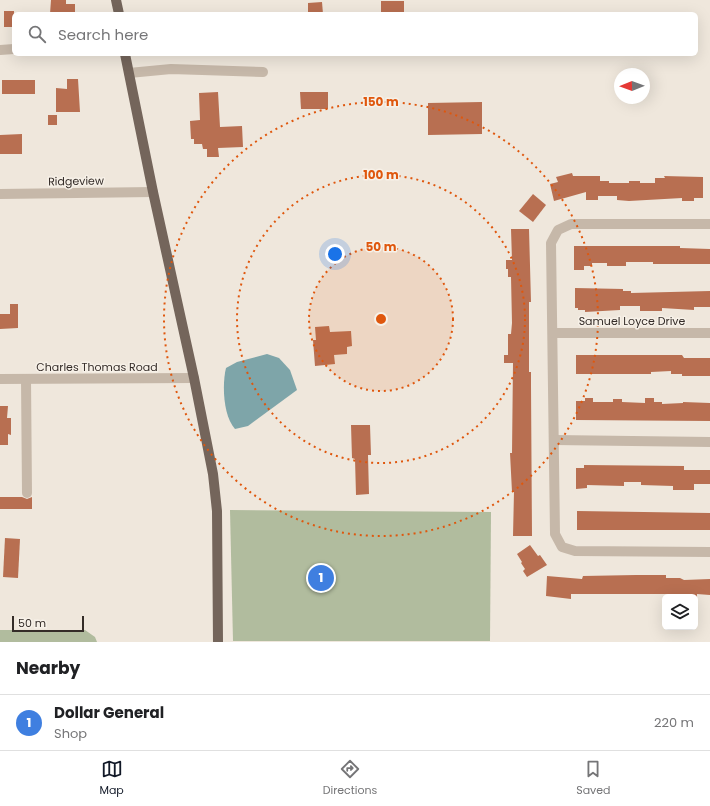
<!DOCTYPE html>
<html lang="en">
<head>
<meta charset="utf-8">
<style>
	:root { --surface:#fff; --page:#f2f2f2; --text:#202124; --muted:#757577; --line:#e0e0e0; --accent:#111827 }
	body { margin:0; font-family:Poppins,sans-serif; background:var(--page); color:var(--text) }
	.controls { position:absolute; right:12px; bottom:12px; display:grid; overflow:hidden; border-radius:6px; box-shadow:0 4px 16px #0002 }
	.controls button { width:36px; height:36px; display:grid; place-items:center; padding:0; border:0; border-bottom:1px solid var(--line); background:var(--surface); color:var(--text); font:20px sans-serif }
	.compass { position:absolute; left:614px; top:68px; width:36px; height:36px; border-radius:50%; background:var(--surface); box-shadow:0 4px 16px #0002; rotate:269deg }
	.scale { position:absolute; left:12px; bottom:10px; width:72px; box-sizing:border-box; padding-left:4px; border:2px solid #342c28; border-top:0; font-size:11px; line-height:14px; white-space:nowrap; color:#342c28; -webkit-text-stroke:3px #f7f1e8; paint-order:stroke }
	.you { position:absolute; left:335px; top:254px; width:14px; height:14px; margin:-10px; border:3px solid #fff; border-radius:50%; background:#1a73e8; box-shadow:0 0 0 6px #1a73e833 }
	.badge { display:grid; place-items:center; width:26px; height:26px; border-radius:50%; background:var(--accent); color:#fff; font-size:13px; font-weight:700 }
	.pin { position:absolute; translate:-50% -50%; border:2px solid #fff; box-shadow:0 1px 4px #0006 }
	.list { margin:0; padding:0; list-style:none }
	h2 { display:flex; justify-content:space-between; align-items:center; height:52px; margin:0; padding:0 16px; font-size:17px }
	h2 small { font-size:13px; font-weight:400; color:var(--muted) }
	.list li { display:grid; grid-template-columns:26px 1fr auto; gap:12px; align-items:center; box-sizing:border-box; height:56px; padding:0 16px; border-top:1px solid var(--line) }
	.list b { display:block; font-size:15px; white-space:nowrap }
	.list p { margin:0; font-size:13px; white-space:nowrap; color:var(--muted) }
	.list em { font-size:13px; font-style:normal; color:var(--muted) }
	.icon { flex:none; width:22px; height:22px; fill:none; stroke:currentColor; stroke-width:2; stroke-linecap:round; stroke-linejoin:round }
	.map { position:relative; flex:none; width:710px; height:642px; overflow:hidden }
	.search { position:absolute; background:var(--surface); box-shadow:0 4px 16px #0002; left:12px; right:12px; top:12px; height:44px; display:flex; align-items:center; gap:10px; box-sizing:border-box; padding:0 14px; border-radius:6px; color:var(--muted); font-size:15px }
	.sheet { height:108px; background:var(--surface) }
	nav { display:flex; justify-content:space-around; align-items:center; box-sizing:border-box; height:56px; border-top:1px solid var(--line); background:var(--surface); font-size:11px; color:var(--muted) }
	nav a { display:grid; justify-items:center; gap:2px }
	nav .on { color:var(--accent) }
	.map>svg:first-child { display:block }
</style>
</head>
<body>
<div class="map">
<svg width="710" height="642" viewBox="0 0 710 642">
	<rect width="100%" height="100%" fill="#efe7dc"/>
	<g fill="#b1bc9e">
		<path d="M230,510L491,512L490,641H233Z"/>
		<path d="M0,630H85L95,637L97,642H0Z"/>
	</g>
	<path fill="#7ea5a9" d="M267,354L279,358L290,370L297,390L248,426L235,429C223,416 222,384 226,368L237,362Z"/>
	<g fill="#b86f51">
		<path d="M51,0H66V4H75V14H50Z"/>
		<rect x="381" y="1" width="23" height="13"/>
		<path d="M322,2L323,14H308V3Z"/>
		<rect x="4" y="11" width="10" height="16"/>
		<path d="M67,79H78L80,112H56V88L67,89Z"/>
		<rect x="2" y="80" width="33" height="14"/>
		<path d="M218,92L220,127L242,126L243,147L218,148L219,157H207V149H203L202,144H194V139H191L190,121L200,120L199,93Z"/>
		<path d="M300,92H328V109H301Z"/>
		<path d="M482,102V134L428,135V103Z"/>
		<rect x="48" y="115" width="9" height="10"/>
		<path d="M22,134V154H0V135Z"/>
		<path d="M572,173L573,176H600V181H609V183H629V181H640V183H655V178H665L664,176L703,177V198H694V201H682V198L629,201L617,200V196H598V200H586V192L554,201L550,184L558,182L556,177Z"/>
		<path d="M533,194L546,205L533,222L519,211Z"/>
		<path d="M511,229H529L531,302H529V372H531V386L532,536H513L514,492H512L510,453H512L513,363H504V355H508V334H511L512,323L511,277H508V269H506V260H512Z"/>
		<path d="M574,246H680V248L710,249V264H653V262H626V266H607V263H592V266H584V270H574Z"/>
		<path d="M575,288L623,289V291H631V293L710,291V307H694V310L662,308V311H640V306H620V310L585,312V310H578V308H575Z"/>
		<path d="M10,304H18V328L0,329V314H10Z"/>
		<path d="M329,326L330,332L351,331L352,346L347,347V354L334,355L335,364L315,366L313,340H316L315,327Z"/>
		<path d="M576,355H682L684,358H710V376H682V374H671V371L651,372V374H576Z"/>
		<path d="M585,398H593V402H613V399H622V402L645,403V398H654V402H662V404L683,403V402L710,403V421L576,420V401H585Z"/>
		<path d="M0,406H8L7,418H11V435L8,434V445H0Z"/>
		<path d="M351,425H370L371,455H368L369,494L356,495L355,459L352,458Z"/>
		<path d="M584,465L684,466V470H710V484H694V490H673V486L641,485V482H624V486L587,485V488L576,489V468H584Z"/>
		<path d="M0,497H22L27,499L32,497V509H0Z"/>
		<path d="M577,511L710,513V530H577Z"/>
		<path d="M5,538L20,539L18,578L3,577Z"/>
		<path d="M530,545L538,556L540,555L547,565L527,577L523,571L525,569L521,563L522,562L517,554Z"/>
		<path d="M636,575H666V578H680L684,580L710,579V595L697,594V597H674V594H571V599L546,596L547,576L582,579L583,576Z"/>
	</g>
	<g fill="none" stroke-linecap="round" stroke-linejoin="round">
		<g stroke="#c6b8a9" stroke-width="10">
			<path d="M0,50L14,49"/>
			<path d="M129,73L171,69L263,72"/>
			<path d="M0,194L153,192"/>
			<path d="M710,224H571L558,230L551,243L555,534L562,547L575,551L710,552"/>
			<path d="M554,333H710"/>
			<path d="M0,379L194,378"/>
			<path d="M26,379L27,493"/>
			<path d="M554,440L710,442"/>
		</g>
		<g stroke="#74655b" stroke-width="10">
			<path d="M116,0L119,14"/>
			<path d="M125,54L153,192L194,378L213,474L217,511L218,642"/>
		</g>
	</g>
	<circle cx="381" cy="319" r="72" fill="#df570d" fill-opacity=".12"/>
	<g fill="none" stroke="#df570d" stroke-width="2" stroke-dasharray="2 4">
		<circle cx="381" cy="319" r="72"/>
		<circle cx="381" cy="319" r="144"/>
		<circle cx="381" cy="319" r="217"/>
	</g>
	<g text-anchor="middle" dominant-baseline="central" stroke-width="3" stroke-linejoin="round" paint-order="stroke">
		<g font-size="11" fill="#342c28" stroke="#f7f1e8">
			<text transform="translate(76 181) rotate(-1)">Ridgeview</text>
			<text x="632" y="321">Samuel Loyce Drive</text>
			<text x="97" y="367">Charles Thomas Road</text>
		</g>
	</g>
	<circle cx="381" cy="319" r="6" fill="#df570d" stroke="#f7f1e8" stroke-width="2"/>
	<g font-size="12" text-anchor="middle" font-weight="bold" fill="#df570d" stroke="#f7f1e8" stroke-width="3" stroke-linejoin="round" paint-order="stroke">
		<text x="381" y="106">150 m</text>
		<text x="381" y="179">100 m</text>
		<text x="381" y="251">50 m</text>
	</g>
</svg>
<div class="controls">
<button><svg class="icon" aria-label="layers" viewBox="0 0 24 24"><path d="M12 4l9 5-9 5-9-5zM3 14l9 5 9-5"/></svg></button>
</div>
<svg class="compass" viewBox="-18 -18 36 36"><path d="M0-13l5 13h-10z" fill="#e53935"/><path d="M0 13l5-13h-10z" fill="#757577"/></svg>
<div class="scale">50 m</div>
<div class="you"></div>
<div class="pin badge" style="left:321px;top:578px;background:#3f7fe0">1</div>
<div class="search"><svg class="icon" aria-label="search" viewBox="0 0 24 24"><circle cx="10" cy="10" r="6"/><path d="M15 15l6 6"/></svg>Search here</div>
</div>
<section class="sheet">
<h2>Nearby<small></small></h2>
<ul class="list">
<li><span class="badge" style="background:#3f7fe0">1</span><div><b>Dollar General</b><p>Shop</p></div><em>220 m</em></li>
</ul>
</section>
<nav>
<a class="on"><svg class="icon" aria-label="map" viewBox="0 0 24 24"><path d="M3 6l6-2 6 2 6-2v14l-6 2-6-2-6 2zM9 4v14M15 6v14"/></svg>Map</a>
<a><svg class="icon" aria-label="directions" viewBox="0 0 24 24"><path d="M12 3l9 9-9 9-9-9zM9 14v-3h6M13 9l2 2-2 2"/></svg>Directions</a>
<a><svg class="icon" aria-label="saved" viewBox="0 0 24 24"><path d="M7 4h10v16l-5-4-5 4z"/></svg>Saved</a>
</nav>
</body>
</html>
